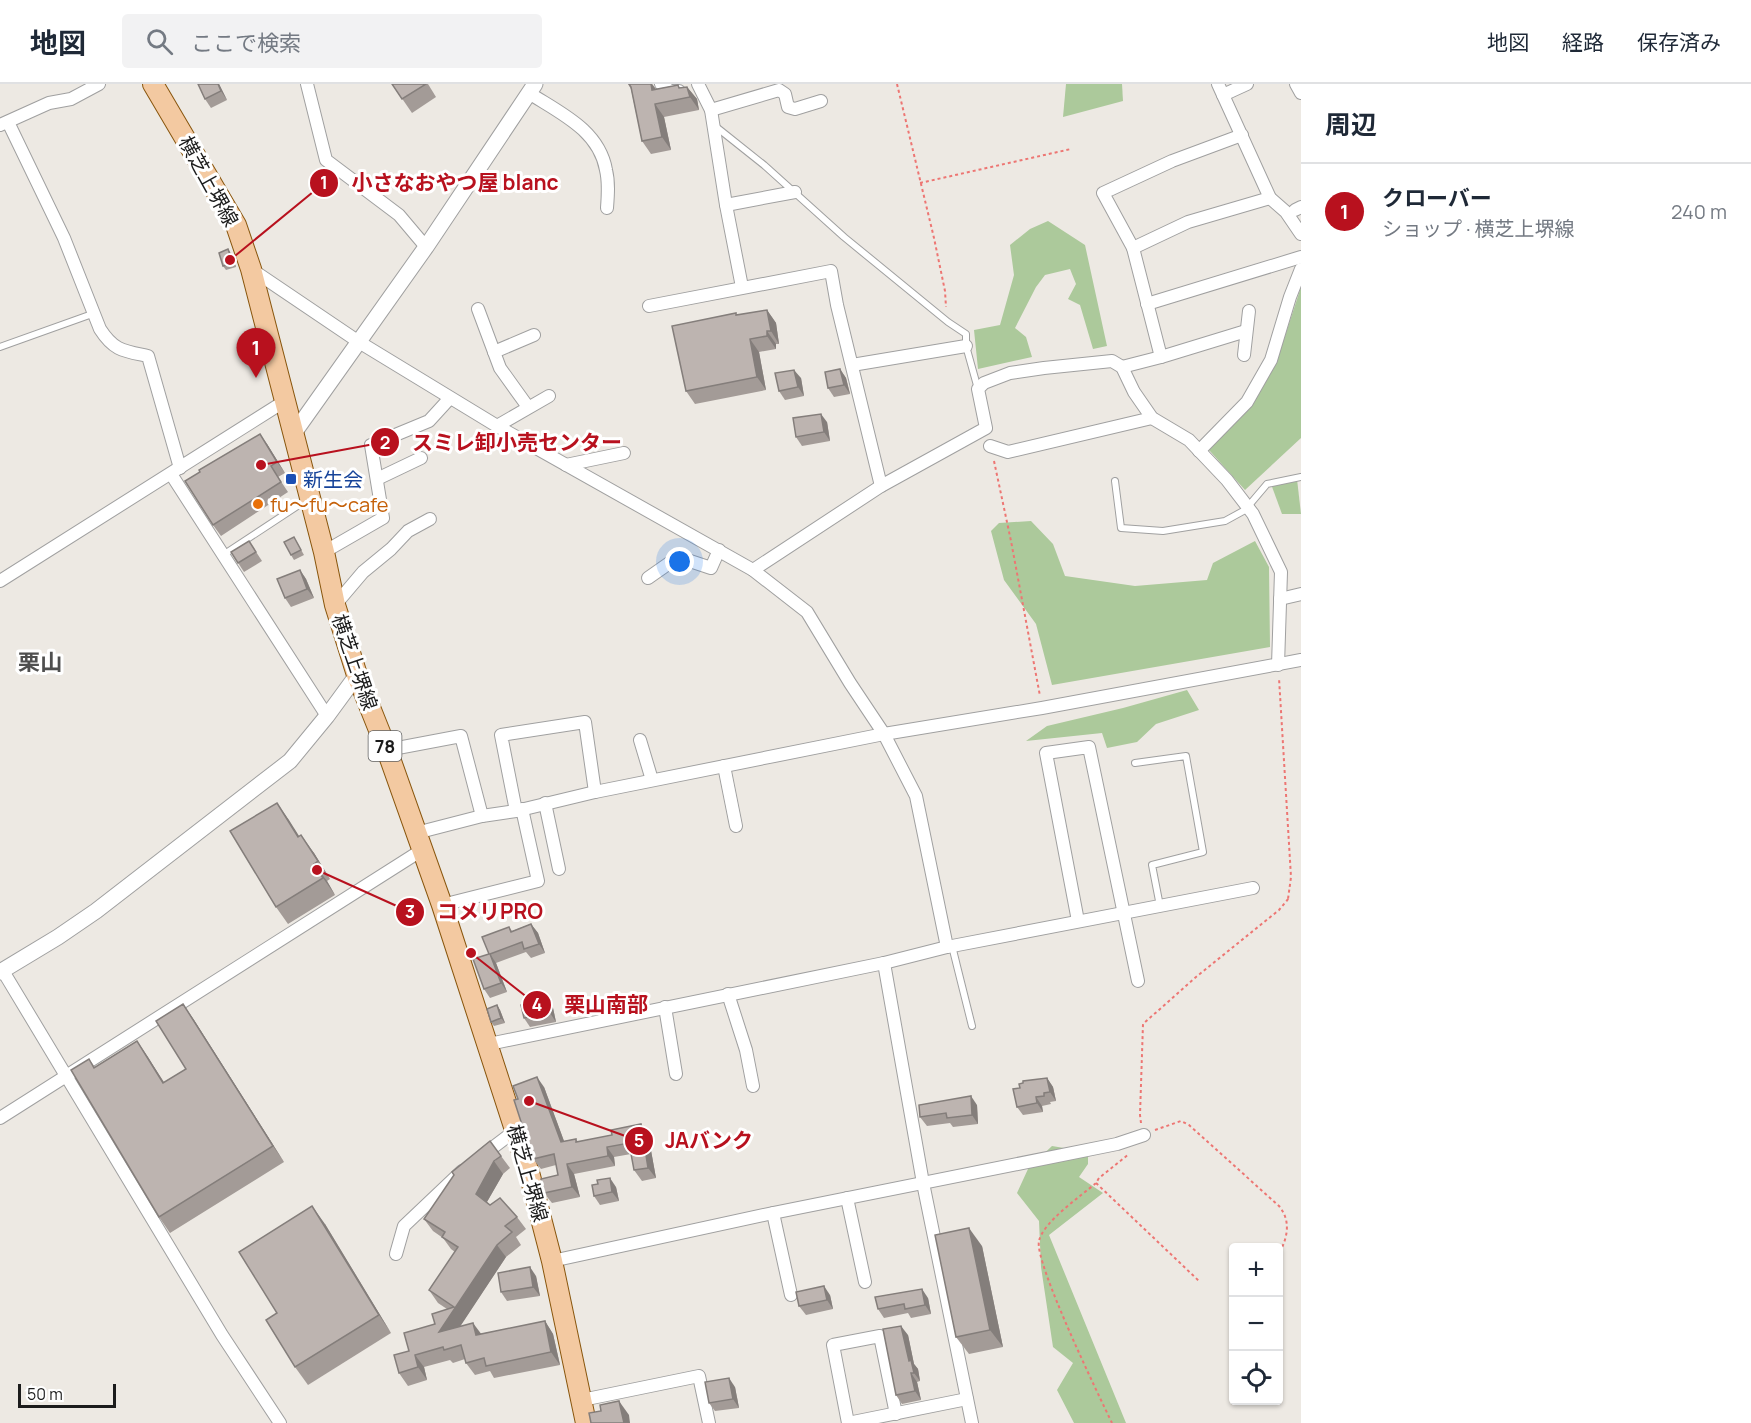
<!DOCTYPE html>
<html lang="ja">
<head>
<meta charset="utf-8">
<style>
	:root { --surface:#fff; --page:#f2f2f3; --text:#1f2937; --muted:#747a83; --line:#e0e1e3; --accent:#b8111e }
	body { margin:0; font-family:Manrope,"Noto Sans JP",sans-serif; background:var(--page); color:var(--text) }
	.controls { position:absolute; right:18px; bottom:18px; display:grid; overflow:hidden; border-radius:6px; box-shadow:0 2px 4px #0004 }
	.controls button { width:54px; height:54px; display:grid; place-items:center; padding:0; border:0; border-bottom:2px solid var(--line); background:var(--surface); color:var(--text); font:30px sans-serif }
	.scale { position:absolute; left:18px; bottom:15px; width:98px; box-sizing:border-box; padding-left:6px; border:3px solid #1c1c1c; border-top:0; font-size:16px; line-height:21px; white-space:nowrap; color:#1c1c1c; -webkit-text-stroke:4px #fff; paint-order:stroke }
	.you { position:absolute; left:680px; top:478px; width:21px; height:21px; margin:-15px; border:4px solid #fff; border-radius:50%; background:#1a73e8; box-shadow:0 0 0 9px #1a73e833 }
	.badge { display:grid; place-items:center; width:39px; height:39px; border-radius:50%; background:var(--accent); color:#fff; font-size:20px; font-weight:700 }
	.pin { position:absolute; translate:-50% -50px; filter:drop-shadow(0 2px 3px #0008) }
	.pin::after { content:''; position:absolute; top:32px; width:21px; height:18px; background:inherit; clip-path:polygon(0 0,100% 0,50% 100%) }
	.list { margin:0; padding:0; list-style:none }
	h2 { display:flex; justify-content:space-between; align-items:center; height:78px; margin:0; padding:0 24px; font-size:26px }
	h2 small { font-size:20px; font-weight:400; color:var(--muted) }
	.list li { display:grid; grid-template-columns:39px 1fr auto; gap:18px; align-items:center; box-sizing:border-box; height:96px; padding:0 24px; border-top:2px solid var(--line) }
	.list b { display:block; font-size:22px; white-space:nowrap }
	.list p { margin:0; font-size:20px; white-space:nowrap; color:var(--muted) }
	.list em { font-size:20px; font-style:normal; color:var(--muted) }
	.icon { flex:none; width:33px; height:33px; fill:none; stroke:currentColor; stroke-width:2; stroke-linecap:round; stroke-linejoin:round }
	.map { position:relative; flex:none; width:1301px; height:1339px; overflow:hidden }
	header { display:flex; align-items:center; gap:36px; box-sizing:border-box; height:84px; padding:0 30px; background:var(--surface); border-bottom:2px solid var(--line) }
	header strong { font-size:28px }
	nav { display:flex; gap:33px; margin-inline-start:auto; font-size:21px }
	.search { width:420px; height:54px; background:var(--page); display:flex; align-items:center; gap:15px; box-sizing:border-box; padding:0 21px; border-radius:6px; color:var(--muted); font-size:22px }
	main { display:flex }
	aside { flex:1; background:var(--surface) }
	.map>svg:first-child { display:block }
</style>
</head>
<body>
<header>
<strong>地図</strong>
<div class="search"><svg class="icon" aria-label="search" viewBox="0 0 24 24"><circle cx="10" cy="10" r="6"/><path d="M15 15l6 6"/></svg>ここで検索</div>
<nav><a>地図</a><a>経路</a><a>保存済み</a></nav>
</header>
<main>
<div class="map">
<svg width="1301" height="1339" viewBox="0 0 1301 1339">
	<rect width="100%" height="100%" fill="#ede9e3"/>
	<g fill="#acc99b">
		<path d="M1066,0H1122L1123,17L1063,33Z"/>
		<path d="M1048,137L1085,161L1107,262L1093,265L1080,221L1068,215L1076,200L1070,185L1045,191L1036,203L1015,244L1026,253L1032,273L978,285L974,246L1000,241L1014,191L1010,161L1030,145Z"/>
		<path d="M1301,203V354L1245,406L1209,366L1254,318L1284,255Z"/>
		<path d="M1297,395L1301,430H1282L1271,400Z"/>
		<path d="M1031,437L1053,460L1065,492L1135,502L1207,496L1213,479L1255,457L1269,483L1270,563L1052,601L1036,540L1004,496L991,447L999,439Z"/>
		<path d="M1187,606L1199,626L1156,640L1137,658L1107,664L1102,649L1026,657L1047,642L1123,624Z"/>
		<path d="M1052,1062L1088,1068V1080L1079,1093L1103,1109L1049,1151L1126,1339H1074L1057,1306L1073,1279L1053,1263L1041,1183L1039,1137L1017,1109L1028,1085Z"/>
	</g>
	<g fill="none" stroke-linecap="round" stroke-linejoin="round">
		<defs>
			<g id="service">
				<path d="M715,42L764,81L844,153L948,238L966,250V262L978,305"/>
				<path d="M0,263L95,229"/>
				<path d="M1115,397L1121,444L1163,447L1225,437L1245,426L1267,400L1301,393"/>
				<path d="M223,471L308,415"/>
				<path d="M1135,679L1186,672L1203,768L1152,781L1160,822"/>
				<path d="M952,862L972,942"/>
			</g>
			<g id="minor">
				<path d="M307,0L326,76L399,131L426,163"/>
				<path d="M661,0L670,7H679"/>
				<path d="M698,0L711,26L726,121L742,203"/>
				<path d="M1218,0L1270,114L1286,128L1301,150"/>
				<path d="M1296,0L1301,9"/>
				<path d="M529,9C560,29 599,46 606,86C609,98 608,111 607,124"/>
				<path d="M1223,11L1247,0"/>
				<path d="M711,26L779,6L785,10L788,23L795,25L821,17"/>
				<path d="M8,38L64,154L100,245C114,267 124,267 148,272L180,384"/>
				<path d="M0,41L49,19L71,15L99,0"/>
				<path d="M726,121L795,108"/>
				<path d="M1295,126L1301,123"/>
				<path d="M1133,164L1188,138L1270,114"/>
				<path d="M251,185L359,258L497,342L753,486L807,528L850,599L884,650L916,712L947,863"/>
				<path d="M1147,220L1301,173"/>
				<path d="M649,222L831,187L837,221L881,402"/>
				<path d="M478,225L500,284L528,323"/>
				<path d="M494,268L534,251"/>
				<path d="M1244,271L1249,227"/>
				<path d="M1161,273L1246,247"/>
				<path d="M852,281L966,262"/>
				<path d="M1122,283L1161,273L1133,164L1103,109L1172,77L1242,51"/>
				<path d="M497,342L549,312"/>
				<path d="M990,362L1008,368L1152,334"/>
				<path d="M1199,367L1247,318L1271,276L1290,213L1301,185"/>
				<path d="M566,381L624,369"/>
				<path d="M171,390L327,632"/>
				<path d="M377,395L421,374"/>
				<path d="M324,468L383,434L371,361L429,337L450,314"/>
				<path d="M753,486L881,402L986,344L978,305L984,299L1010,289L1044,284L1112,277L1122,283L1134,308L1152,334L1189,356L1227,396L1253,430L1281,488L1278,581"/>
				<path d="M648,494L678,473L711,484L719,466"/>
				<path d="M0,497L285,317"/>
				<path d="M1280,515L1301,510"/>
				<path d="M335,521L363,488L391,465L408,447L430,435"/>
				<path d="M640,656L652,696"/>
				<path d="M387,666L461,652L482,732"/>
				<path d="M724,682L736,742"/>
				<path d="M545,719L559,785"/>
				<path d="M516,727L501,651L585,638L595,708"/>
				<path d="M416,749L482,732L516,727L595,708L884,650L1042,624L1301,576"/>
				<path d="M442,821L538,797L522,725"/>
				<path d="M1078,837L1046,669L1089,663L1138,897"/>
				<path d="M884,879L923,1099L972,1339"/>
				<path d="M3,887L222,1251L280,1339"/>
				<path d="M728,910L746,966L753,1002"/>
				<path d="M665,923L676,990"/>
				<path d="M489,960L884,879L947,863L1253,804"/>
				<path d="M0,1034L422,766"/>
				<path d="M483,1071L516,1046"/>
				<path d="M847,1114L865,1198"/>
				<path d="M773,1129L791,1211"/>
				<path d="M396,1170L404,1142L462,1087"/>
				<path d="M552,1177L773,1129L1117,1060L1144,1051"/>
				<path d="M582,1316L699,1292L709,1339"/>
				<path d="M848,1339L833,1261L880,1252L896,1330"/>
				<path d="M848,1339L967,1315"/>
			</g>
			<g id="tertiary">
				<path d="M294,349L426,163L535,0"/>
				<path d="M0,888L58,853L96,827L290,677L327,632L357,591"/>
			</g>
			<path id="primary" d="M153,0L236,141L251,185L324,468L335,521L357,591L387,666L442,821L530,1092L552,1177L586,1339"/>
		</defs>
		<use href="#service" stroke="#a0a0a0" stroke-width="8"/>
		<use href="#minor" stroke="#a0a0a0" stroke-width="14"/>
		<use href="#tertiary" stroke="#a0a0a0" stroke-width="17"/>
		<use href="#primary" stroke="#88550c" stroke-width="22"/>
		<g stroke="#ed7673" stroke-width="2" stroke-dasharray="3 3" stroke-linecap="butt">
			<path d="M897,0L934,154L945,207L946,223"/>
			<path d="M920,99L1071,65"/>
			<path d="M994,377L1011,457L1040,612"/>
			<path d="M1141,1039L1140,1031L1143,940L1196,893L1279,826L1289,814L1288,815L1291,793L1279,594"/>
			<path d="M1155,1046L1181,1037L1189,1041L1279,1122C1292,1138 1287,1155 1278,1172"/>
			<path d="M1096,1099L1199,1197"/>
			<path d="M1112,1339C1099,1312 1034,1178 1039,1157C1043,1138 1081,1112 1096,1099L1099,1094L1129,1070"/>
		</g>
		<use href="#service" stroke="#fff" stroke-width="6"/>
		<use href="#minor" stroke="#fff" stroke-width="12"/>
		<use href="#tertiary" stroke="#fff" stroke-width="15"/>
		<use href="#primary" stroke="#f3c9a1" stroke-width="20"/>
	</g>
	<g fill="#a39b97">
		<path d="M198,0H219L227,16L211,24L205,15Z"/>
		<path d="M392,0H428L436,13L412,29Z"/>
		<path d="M628,0H652L656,5L678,1L680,4L687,3L697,15L699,26L664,33L671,66L651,70L642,57L631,5Z"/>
		<path d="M228,165L231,170L236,183L226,186L223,182Z"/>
		<path d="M767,226L776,239L779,260H776V265L759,268L766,306L695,320L686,307L736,229L737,231Z"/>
		<path d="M840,285L846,294L850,310L834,313L828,304Z"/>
		<path d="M801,294L804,312L785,316L779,307Z"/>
		<path d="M827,338L830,357L802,362L796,353Z"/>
		<path d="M267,360L285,389L278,393L288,408L221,452L213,441Z"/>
		<path d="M294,453L304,471L294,476L291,471Z"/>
		<path d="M249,457L262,477L244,488L231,468Z"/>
		<path d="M300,486L306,495L314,514L291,523L285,514Z"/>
		<path d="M277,719L299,753L314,769L330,795L327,797L335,811L288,840L276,823Z"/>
		<path d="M531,840L538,849L545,869L531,874L526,868L496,879L507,908L490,914L484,905L489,870L509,843L512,847Z"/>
		<path d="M183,920L194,936L284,1078L170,1149L159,1133L89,975L95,983L137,957L164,998L186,985Z"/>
		<path d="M497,921L500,926L505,939L494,942L491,938Z"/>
		<path d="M553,924L556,938L530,943L524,934Z"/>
		<path d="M1047,994L1053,1003L1056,1017L1050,1018L1051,1020L1042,1022L1043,1028L1023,1031L1017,1023L1020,1004Z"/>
		<path d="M544,1003L564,1057L576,1055L578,1058L612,1051L641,1040L648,1050L656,1094L642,1097L634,1086L631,1070L614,1073L615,1082L574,1090L580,1113L552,1119L544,1109L558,1091L556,1081L541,1085L533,1075L528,1055L525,1050Z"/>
		<path d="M977,1021L978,1040L953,1043L950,1039L927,1042L920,1033Z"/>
		<path d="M501,1072L510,1084L503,1090L487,1118L490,1121L517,1133L526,1145L516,1153L521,1161L506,1173L460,1242L480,1250L545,1237L553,1250L560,1281L494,1294L490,1287L475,1291L466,1279L465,1275L453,1279L450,1276L424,1283L427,1296L408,1302L399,1289L409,1267L447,1225L438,1219L429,1206L455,1168L451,1165L443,1154L433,1147L424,1135Z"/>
		<path d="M598,1100L616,1103L619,1117L600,1121L594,1112Z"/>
		<path d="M325,1140L391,1249L308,1301L295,1283L277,1229Z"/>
		<path d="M982,1162L1003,1263L969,1270L956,1253Z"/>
		<path d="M536,1192L540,1212L507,1217L501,1208Z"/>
		<path d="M830,1211L833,1225L806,1231L799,1222Z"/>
		<path d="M928,1214L931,1230L911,1234L908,1229L884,1234L878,1225Z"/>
		<path d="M908,1251L914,1280L918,1285L920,1297L917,1298L921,1316L902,1320L896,1311Z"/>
		<path d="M735,1303L739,1324L715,1327L709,1319Z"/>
	</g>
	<g fill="#847e7b">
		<path d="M218,0H219L227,16L221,7Z"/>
		<path d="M651,0H652L659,10L652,6Z"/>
		<path d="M687,3L697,15L699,26L690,13Z"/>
		<path d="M655,20L664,33L671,66L662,53Z"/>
		<path d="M228,165L231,170L236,183L233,179Z"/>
		<path d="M767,226L776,239L779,260L771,247Z"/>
		<path d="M767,247L776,260V265L767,252Z"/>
		<path d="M750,255L759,268L766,306L757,293Z"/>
		<path d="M840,285L846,294L850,310L844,301Z"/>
		<path d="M794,286L801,294L804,312L798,303Z"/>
		<path d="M821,330L827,338L830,357L824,348Z"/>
		<path d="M260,350L267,360L285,389L277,378Z"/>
		<path d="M300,486L306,495L314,514L307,505Z"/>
		<path d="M277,719L289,736L311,771L298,753Z"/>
		<path d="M301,751L314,769L330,795L318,777Z"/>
		<path d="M314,780L327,797L335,811L323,794Z"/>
		<path d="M531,840L538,849L545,869L539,860Z"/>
		<path d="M490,870L496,879L507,908L501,899Z"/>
		<path d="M547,915L553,924L556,938L550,929Z"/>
		<path d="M183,920L194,936L284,1078L273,1062Z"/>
		<path d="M497,921L500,926L505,939L501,934Z"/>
		<path d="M137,957L148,973L174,1015L163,999Z"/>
		<path d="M537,993L544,1003L568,1068L561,1058Z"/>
		<path d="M1047,994L1053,1003L1056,1017L1050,1008Z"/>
		<path d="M971,1012L977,1021L978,1040L972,1031Z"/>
		<path d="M1036,1013L1042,1022L1043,1028L1037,1019Z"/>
		<path d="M641,1040L648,1050L656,1094L648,1084Z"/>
		<path d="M607,1063L614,1073L615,1082L608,1072Z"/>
		<path d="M494,1077L503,1090L484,1123L476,1110Z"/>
		<path d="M567,1080L574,1090L580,1113L572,1103Z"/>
		<path d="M610,1094L616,1103L619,1117L612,1108Z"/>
		<path d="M312,1122L325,1140L391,1249L379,1231Z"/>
		<path d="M969,1144L982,1162L1003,1263L990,1246Z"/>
		<path d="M497,1161L506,1173L448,1261L439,1248Z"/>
		<path d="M530,1183L536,1192L540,1212L533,1203Z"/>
		<path d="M824,1202L830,1211L833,1225L827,1216Z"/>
		<path d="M922,1205L928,1214L931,1230L925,1221Z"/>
		<path d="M545,1237L553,1250L560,1281L551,1268Z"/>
		<path d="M473,1239L482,1251H476Z"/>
		<path d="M901,1242L908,1251L914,1280L918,1285L920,1297L914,1289L909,1277Z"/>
		<path d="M415,1271L424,1283L427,1296L418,1283Z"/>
		<path d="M911,1289L917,1298L921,1316L915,1307Z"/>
		<path d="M729,1294L735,1303L739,1324L733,1315Z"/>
		<path d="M619,1317L629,1331L630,1339H624Z"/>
	</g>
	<g fill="#bdb4b0" stroke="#847e7b" stroke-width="1.5">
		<path d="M198,0H218L221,7L205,15Z"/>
		<path d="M392,0H426L402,15Z"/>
		<path d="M629,0H651L652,6L678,1L679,4L687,3L690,13L655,20L662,53L642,57L631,3Z"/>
		<path d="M228,165L233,179L223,182L219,169Z"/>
		<path d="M767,226L771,247H767V252L750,255L757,293L686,307L672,242L736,229V231Z"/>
		<path d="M840,285L844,301L828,304L825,288Z"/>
		<path d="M794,286L798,303L779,307L775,289Z"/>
		<path d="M821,330L824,348L796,353L793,334Z"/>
		<path d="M260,350L277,378L271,382L281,398L213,441L185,397L200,388L199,386Z"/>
		<path d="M294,453L301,466L291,471L284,458Z"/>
		<path d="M249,457L256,468L238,479L231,468Z"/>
		<path d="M300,486L307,505L285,514L277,495Z"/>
		<path d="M277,719L298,753L301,751L318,777L314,780L323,794L276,823L230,747Z"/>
		<path d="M531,840L539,860L524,865L522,858L490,870L501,899L484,905L473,875L489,870L482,853L509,843L511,848Z"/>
		<path d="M547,915L550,929L524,934L521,921Z"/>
		<path d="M183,920L273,1062L159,1133L71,986L89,975L94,984L137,957L163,999L186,985L156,937Z"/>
		<path d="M497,921L501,934L491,938L487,925Z"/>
		<path d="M537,993L561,1058L576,1055V1058L612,1051L611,1046L641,1040L648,1084L634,1086L629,1059L607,1063L608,1072L567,1080L572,1103L544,1109L541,1095L558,1091L554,1070L533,1075L527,1049L525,1050L514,1016L518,1015L513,1002Z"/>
		<path d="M1047,994L1050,1008L1044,1009V1012L1036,1013L1037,1019L1017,1023L1013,1005L1020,1004L1019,1000L1023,999V997Z"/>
		<path d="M971,1012L972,1031L947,1034L946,1029L920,1033L919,1021Z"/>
		<path d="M490,1057L501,1072L494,1077L476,1110L490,1121L500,1114L517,1133L505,1142L512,1148L497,1161L439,1248L473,1239L476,1251L545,1237L551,1268L486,1282L484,1274L466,1279L461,1261L444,1266L443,1263L415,1271L418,1283L399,1289L394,1271L409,1267L404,1249L435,1240L432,1230L454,1223L429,1206L458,1163L442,1153L445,1148L424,1135L454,1091L452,1088Z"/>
		<path d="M610,1094L612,1108L594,1112L592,1101L598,1100L597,1096Z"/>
		<path d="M312,1122L379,1231L295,1283L266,1236L277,1229L239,1168Z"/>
		<path d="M969,1144L990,1246L956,1253L935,1151Z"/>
		<path d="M530,1183L533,1203L501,1208L498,1189Z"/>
		<path d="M824,1202L827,1216L799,1222L796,1208Z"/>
		<path d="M922,1205L925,1221L905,1225L904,1220L878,1225L875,1213Z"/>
		<path d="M901,1242L909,1277L911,1276L914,1289H911L915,1307L896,1311L883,1245Z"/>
		<path d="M729,1294L733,1315L709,1319L705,1298Z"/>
		<path d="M619,1317L624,1339H591L589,1329L601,1327L600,1321Z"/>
	</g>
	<rect fill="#1a4fb4" stroke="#fff" stroke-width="2" x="285" y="389" width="12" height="12" rx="3"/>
	<circle fill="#e8710a" stroke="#fff" stroke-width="2" cx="258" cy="420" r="6"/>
	<g text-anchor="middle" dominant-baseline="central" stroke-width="6" stroke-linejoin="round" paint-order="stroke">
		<rect fill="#fff" stroke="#606060" stroke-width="1.5" x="368.5" y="647" width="33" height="30" rx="4.5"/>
		<g font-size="18" font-weight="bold" fill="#1c1c1c">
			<text x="385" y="662">78</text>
		</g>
		<g font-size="20" fill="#1c1c1c" stroke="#fff">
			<text transform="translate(209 97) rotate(61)">横芝上堺線</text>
			<text transform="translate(355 578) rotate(71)">横芝上堺線</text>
			<text transform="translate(528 1089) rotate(74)">横芝上堺線</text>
		</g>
		<g font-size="20" fill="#164399" stroke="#fff" text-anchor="start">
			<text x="303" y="395">新生会</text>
		</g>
		<g font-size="20" fill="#c56008" stroke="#fff" text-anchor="start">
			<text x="270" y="420">fu～fu～cafe</text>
		</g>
		<g font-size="22" font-weight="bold" fill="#4f4f4f" stroke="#fff">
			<text x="40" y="578">栗山</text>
		</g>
	</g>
	<path fill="none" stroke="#b8111e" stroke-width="2" d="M230 176L324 99M261 381L385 358M317 786L410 828M471 869L537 921M529 1017L639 1057"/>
	<g fill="#b8111e" stroke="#fff" stroke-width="2">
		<circle cx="230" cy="176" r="6"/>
		<circle cx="261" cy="381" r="6"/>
		<circle cx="317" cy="786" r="6"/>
		<circle cx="471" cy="869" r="6"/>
		<circle cx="529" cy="1017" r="6"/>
		<circle cx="324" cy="99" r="15"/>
		<circle cx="385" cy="358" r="15"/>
		<circle cx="410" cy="828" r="15"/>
		<circle cx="537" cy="921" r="15"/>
		<circle cx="639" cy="1057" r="15"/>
	</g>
	<g font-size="18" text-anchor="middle" font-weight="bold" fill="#fff">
		<text x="324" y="105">1</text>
		<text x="385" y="365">2</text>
		<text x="410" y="834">3</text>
		<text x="537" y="927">4</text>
		<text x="639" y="1063">5</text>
	</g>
	<g font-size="21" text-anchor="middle" font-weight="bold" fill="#b8111e" stroke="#fff" stroke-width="6" stroke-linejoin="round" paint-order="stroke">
		<text x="455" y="106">小さなおやつ屋 blanc</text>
		<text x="517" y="366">スミレ卸小売センター</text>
		<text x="490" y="835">コメリPRO</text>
		<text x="606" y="928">栗山南部</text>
		<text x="709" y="1064">JAバンク</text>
	</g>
</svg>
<div class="controls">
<button>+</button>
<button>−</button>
<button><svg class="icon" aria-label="locate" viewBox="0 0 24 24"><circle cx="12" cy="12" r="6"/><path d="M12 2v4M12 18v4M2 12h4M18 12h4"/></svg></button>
</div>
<div class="scale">50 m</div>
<div class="you"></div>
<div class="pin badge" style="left:256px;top:294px">1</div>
</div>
<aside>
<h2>周辺<small></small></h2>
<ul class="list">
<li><span class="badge">1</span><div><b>クローバー</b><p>ショップ · 横芝上堺線</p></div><em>240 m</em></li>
</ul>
</aside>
</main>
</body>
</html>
